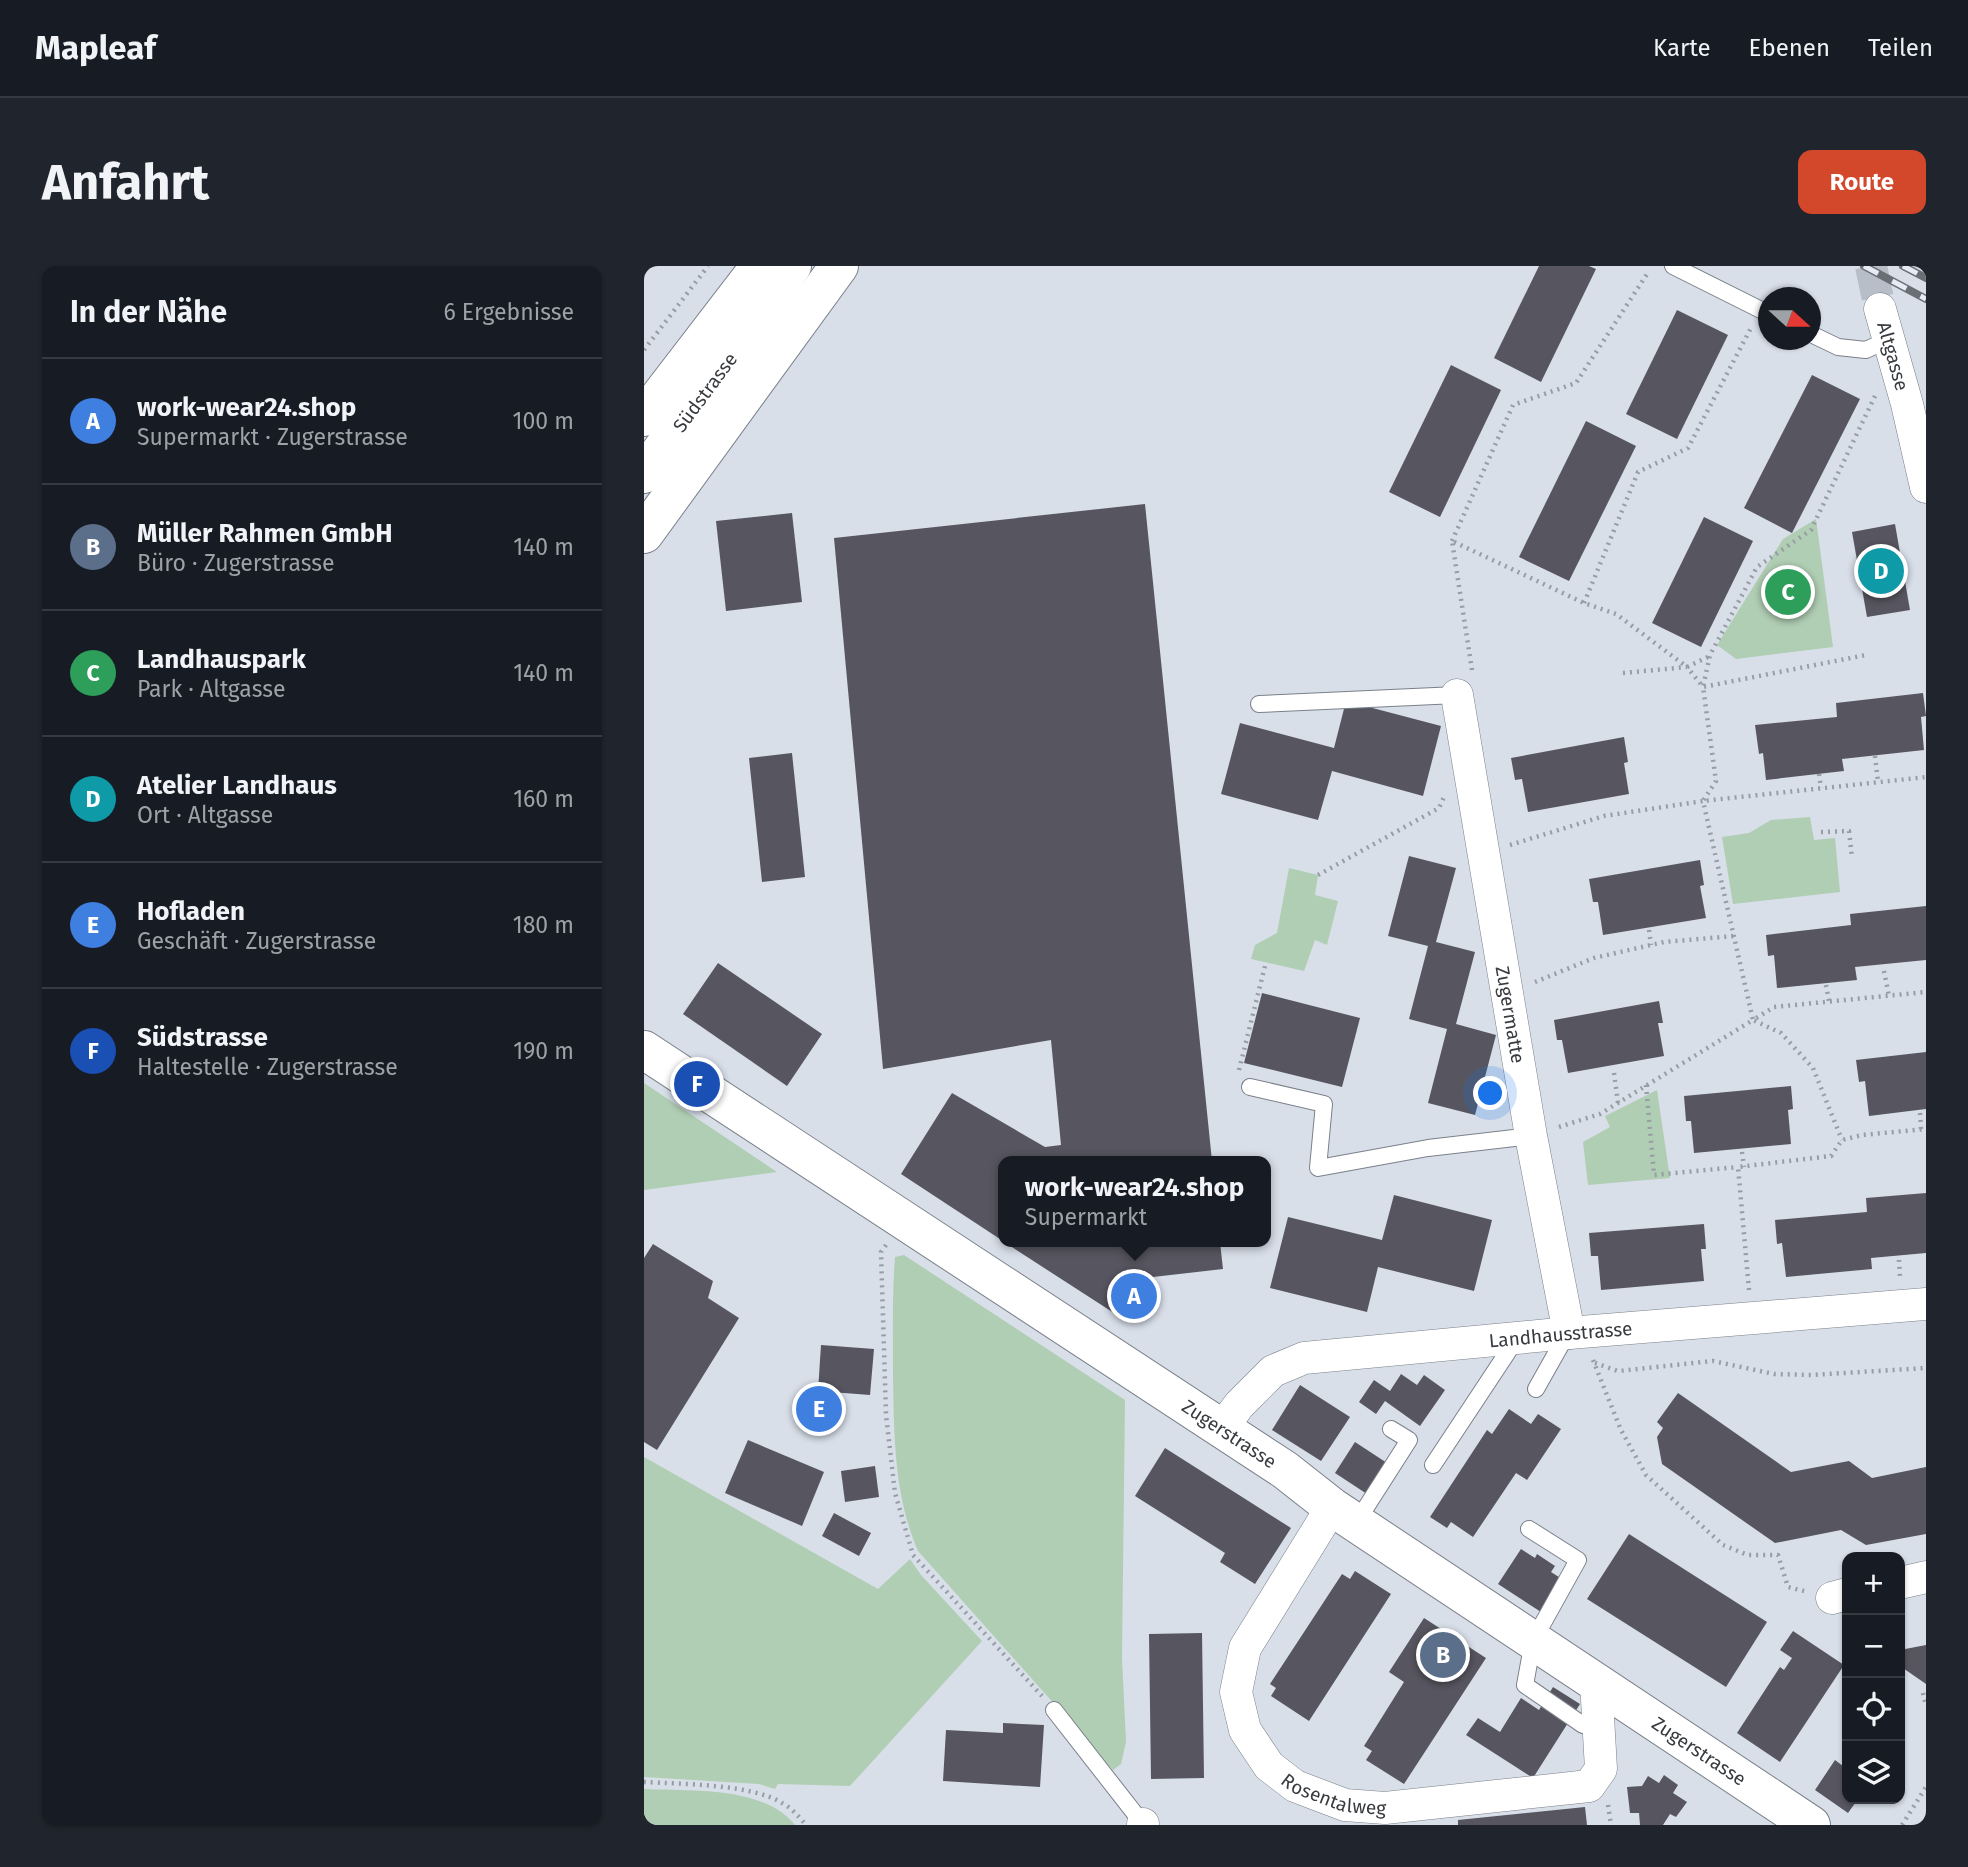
<!DOCTYPE html>
<html lang="de">
<head>
<meta charset="utf-8">
<style>
	:root { --surface:#171b24; --page:#20242c; --text:#f1f3f6; --muted:#9ea1a6; --line:#363941; --accent:#d3482b }
	body { margin:0; font-family:"Fira Sans",sans-serif; background:var(--page); color:var(--text) }
	.controls { position:absolute; right:21px; bottom:21px; display:grid; overflow:hidden; border-radius:14px; box-shadow:0 2px 5px #0004 }
	.controls button { width:63px; height:63px; display:grid; place-items:center; padding:0; border:0; border-bottom:2px solid var(--line); background:var(--surface); color:var(--text); font:35px sans-serif }
	.compass { position:absolute; left:1114px; top:21px; width:63px; height:63px; border-radius:50%; background:var(--surface); box-shadow:0 2px 5px #0004; rotate:111deg }
	.you { position:absolute; left:847px; top:828px; width:24px; height:24px; margin:-18px; border:5px solid #fff; border-radius:50%; background:#1a73e8; box-shadow:0 0 0 10px #1a73e833 }
	.badge { display:grid; place-items:center; width:46px; height:46px; border-radius:50%; background:var(--accent); color:#fff; font-size:23px; font-weight:700 }
	.pin { position:absolute; translate:-50% -50%; border:4px solid #fff; box-shadow:0 2px 7px #0006 }
	.popup { position:absolute; left:354px; top:890px; width:273px; height:91px; box-sizing:border-box; display:grid; place-content:center; border-radius:14px; background:var(--surface); filter:drop-shadow(0 2px 5px #0005); font-size:23px; white-space:nowrap; color:var(--muted) }
	.popup b { font-size:26px; color:var(--text) }
	.popup::after { content:''; position:absolute; left:50%; top:100%; margin-left:-14px; border:14px solid transparent; border-top-color:var(--surface) }
	.list { margin:0; padding:0; list-style:none }
	h2 { display:flex; justify-content:space-between; align-items:center; height:91px; margin:0; padding:0 28px; font-size:30px }
	h2 small { font-size:23px; font-weight:400; color:var(--muted) }
	.list li { display:grid; grid-template-columns:46px 1fr auto; gap:21px; align-items:center; box-sizing:border-box; height:126px; padding:0 28px; border-top:2px solid var(--line) }
	.list b { display:block; font-size:26px; white-space:nowrap }
	.list p { margin:0; font-size:23px; white-space:nowrap; color:var(--muted) }
	.list em { font-size:23px; font-style:normal; color:var(--muted) }
	.icon { flex:none; width:38px; height:38px; fill:none; stroke:currentColor; stroke-width:2; stroke-linecap:round; stroke-linejoin:round }
	.map { position:relative; flex:none; width:1282px; height:1559px; overflow:hidden; border-radius:14px }
	header { display:flex; align-items:center; gap:42px; box-sizing:border-box; height:98px; padding:0 35px; background:var(--surface); border-bottom:2px solid var(--line) }
	header strong { font-size:33px }
	nav { display:flex; gap:38px; margin-inline-start:auto; font-size:24px }
	.intro { display:flex; align-items:center; justify-content:space-between; box-sizing:border-box; height:168px; padding:0 42px }
	h1 { margin:0; font-size:49px }
	.button { padding:18px 32px; border-radius:14px; background:var(--accent); color:#fff; font-size:24px; font-weight:700 }
	main { display:flex; gap:42px; padding:0 42px }
	aside { flex:1; background:var(--surface); border-radius:14px; box-shadow:0 2px 5px #0004 }
	.map>svg:first-child { display:block }
</style>
</head>
<body>
<header>
<strong>Mapleaf</strong>
<nav><a>Karte</a><a>Ebenen</a><a>Teilen</a></nav>
</header>
<div class="intro"><h1>Anfahrt</h1><a class="button">Route</a></div>
<main>
<aside>
<h2>In der Nähe<small>6 Ergebnisse</small></h2>
<ul class="list">
<li><span class="badge" style="background:#3f7fe0">A</span><div><b>work-wear24.shop</b><p>Supermarkt · Zugerstrasse</p></div><em>100 m</em></li>
<li><span class="badge" style="background:#5c6f8a">B</span><div><b>Müller Rahmen GmbH</b><p>Büro · Zugerstrasse</p></div><em>140 m</em></li>
<li><span class="badge" style="background:#2e9e5b">C</span><div><b>Landhauspark</b><p>Park · Altgasse</p></div><em>140 m</em></li>
<li><span class="badge" style="background:#0f9aa8">D</span><div><b>Atelier Landhaus</b><p>Ort · Altgasse</p></div><em>160 m</em></li>
<li><span class="badge" style="background:#3f7fe0">E</span><div><b>Hofladen</b><p>Geschäft · Zugerstrasse</p></div><em>180 m</em></li>
<li><span class="badge" style="background:#1a4fb4">F</span><div><b>Südstrasse</b><p>Haltestelle · Zugerstrasse</p></div><em>190 m</em></li>
</ul>
</aside>
<div class="map">
<svg width="1282" height="1559" viewBox="0 0 1282 1559">
	<rect width="100%" height="100%" fill="#d8dfe9"/>
	<g fill="#b0ceb4">
		<path d="M1172,253L1189,381L1092,393L1073,379L1139,273Z"/>
		<path d="M1166,551L1170,574L1191,572L1196,626L1089,638L1078,571L1105,567L1127,554Z"/>
		<path d="M645,602L674,609L671,629L694,635L683,679L671,674L660,705L607,693L611,679L633,667Z"/>
		<path d="M0,817L133,906L0,924Z"/>
		<path d="M1013,824L1026,912L944,919L939,876L966,861L961,850Z"/>
		<path d="M260,989L481,1134L478,1392L482,1476L477,1498L469,1504L274,1285C250,1230 250,1169 249,1110C249,1070 248,1030 251,991Z"/>
		<path d="M0,1191L234,1323L266,1293L277,1309L338,1375L206,1520L134,1518L131,1523L115,1518L0,1511Z"/>
		<path d="M0,1523C46,1525 121,1520 151,1559H0Z"/>
	</g>
	<g fill="#575660">
		<path d="M895,0H945L952,3L897,116L850,92Z"/>
		<path d="M1033,44L1084,69L1033,173L982,148Z"/>
		<path d="M807,99L857,124L796,251L745,226Z"/>
		<path d="M1168,109L1216,133L1148,267L1100,242Z"/>
		<path d="M942,155L992,180L925,315L875,291Z"/>
		<path d="M501,238L568,895H359V975L257,908L308,827L401,881L417,879L407,774L239,803L190,272Z"/>
		<path d="M148,247L158,336L82,345L72,255Z"/>
		<path d="M1060,251L1109,275L1057,381L1008,357Z"/>
		<path d="M1251,258L1266,344L1223,351L1208,266Z"/>
		<path d="M1279,427L1282,450L1277,451L1280,484L1198,493L1200,505L1122,514L1119,487L1115,488L1111,459L1193,451L1192,437Z"/>
		<path d="M702,435L797,460L779,530L688,505L674,554L577,528L596,457L690,482Z"/>
		<path d="M980,471L984,496L980,497L985,528L884,546L878,513L871,514L867,492Z"/>
		<path d="M148,487L161,611L118,616L105,492Z"/>
		<path d="M765,590L812,602L792,676L831,686L812,758L852,769L831,849L784,837L803,763L765,753L784,680L744,670Z"/>
		<path d="M1056,594L1060,619L1056,620L1062,652L959,669L954,636H949L945,613Z"/>
		<path d="M1282,640V694L1211,701L1213,714L1133,722L1130,689L1124,690L1122,669L1207,659L1206,648Z"/>
		<path d="M74,697L178,768L143,820L39,748Z"/>
		<path d="M618,727L716,752L698,821L600,797Z"/>
		<path d="M1015,735L1019,757H1014L1020,790L924,807L918,774H913L910,754Z"/>
		<path d="M1282,786V843L1225,850L1221,815L1215,816L1212,794Z"/>
		<path d="M1147,820L1149,843L1144,844L1147,878L1050,887L1047,855H1042L1040,830Z"/>
		<path d="M1282,927V987L1227,992L1228,1003L1142,1011L1138,977L1133,978L1131,954L1223,946L1222,932Z"/>
		<path d="M750,929L848,954L830,1025L734,1001L723,1046L626,1022L644,951L738,974Z"/>
		<path d="M1060,958L1062,983H1057L1060,1015L957,1024L954,990H947L945,967Z"/>
		<path d="M360,976H576L579,1003L474,1015L473,1049Z"/>
		<path d="M9,978L69,1015L64,1032L95,1052L13,1184L0,1176V992Z"/>
		<path d="M177,1079L230,1083L226,1129L174,1125Z"/>
		<path d="M757,1108L773,1119L780,1109L801,1124L776,1160L741,1135L732,1148L715,1136L730,1114L746,1125Z"/>
		<path d="M656,1119L706,1151L677,1195L628,1164Z"/>
		<path d="M1034,1127L1147,1206L1205,1195L1228,1212L1282,1201V1268L1222,1279L1197,1264L1131,1277L1018,1198L1013,1171L1019,1162L1013,1156Z"/>
		<path d="M865,1143L887,1158L894,1148L917,1163L883,1214L872,1207L829,1271L807,1256L803,1262L786,1251L843,1164L848,1168Z"/>
		<path d="M104,1174L180,1206L158,1260L81,1227Z"/>
		<path d="M711,1176L743,1197L723,1228L691,1207Z"/>
		<path d="M521,1182L647,1262L611,1318L576,1296L581,1287L491,1230Z"/>
		<path d="M231,1200L235,1231L201,1236L197,1205Z"/>
		<path d="M190,1247L227,1267L215,1290L178,1270Z"/>
		<path d="M985,1268L1123,1356L1082,1421L943,1333Z"/>
		<path d="M877,1283L891,1292L893,1288L911,1300L907,1306L918,1313L897,1346L854,1318Z"/>
		<path d="M711,1305L747,1328L665,1455L627,1430L632,1422L626,1418L698,1308L706,1313Z"/>
		<path d="M780,1352L842,1392L760,1518L722,1494L728,1485L720,1480L760,1416L745,1406Z"/>
		<path d="M1149,1365L1200,1399L1136,1496L1093,1467L1136,1401L1140,1404L1148,1392L1136,1384Z"/>
		<path d="M558,1367L560,1512L507,1513L505,1368Z"/>
		<path d="M1282,1379V1418L1256,1400V1384Z"/>
		<path d="M909,1421L936,1438L889,1512L822,1469L834,1452L856,1466L877,1432L895,1444Z"/>
		<path d="M359,1457L400,1459L396,1521L299,1515L302,1464L359,1467Z"/>
		<path d="M1191,1494L1203,1503V1533H1214L1204,1547L1171,1524Z"/>
		<path d="M1020,1509L1034,1519L1029,1527L1043,1536L1032,1551L1026,1548L1019,1559H996L995,1547H986L983,1521L998,1520L1004,1510L1015,1517Z"/>
		<path d="M941,1541L943,1559H814V1554Z"/>
	</g>
	<g fill="none" stroke-linecap="round" stroke-linejoin="round">
		<path stroke="#b8bec7" stroke-width="32" stroke-dasharray="32 16" stroke-linecap="butt" d="M1227,0L1236,43"/>
		<defs>
			<g id="lane">
				<path d="M1029,0L1125,48"/>
				<path d="M1167,68L1194,81L1222,84L1245,73"/>
				<path d="M615,438L813,429"/>
				<path d="M606,821L680,838L674,902L784,882L887,870"/>
				<path d="M892,1123L923,1068"/>
				<path d="M789,1199L873,1072"/>
				<path d="M712,1257L765,1174L747,1163"/>
				<path d="M885,1263L934,1294L889,1375L881,1419L939,1459L954,1453"/>
				<path d="M410,1444L499,1558"/>
			</g>
			<g id="street">
				<path id="s1" d="M1236,43L1263,138L1282,221"/>
				<path id="s2" d="M813,429L887,870L925,1067"/>
				<path id="s3" d="M578,1162L595,1139L629,1105L660,1092L925,1067L1282,1038"/>
				<path id="s4" d="M688,1241L601,1382L592,1426L601,1464L625,1500L651,1520L701,1539L741,1542L945,1520L957,1503L952,1416"/>
				<path d="M1256,1317L1282,1311"/>
				<path d="M1188,1332L1203,1328"/>
				<path d="M499,1558V1559"/>
			</g>
			<g id="secondary">
				<path d="M0,151L116,0"/>
				<path id="s5" d="M0,208L95,80L148,0"/>
				<path d="M0,268L195,0"/>
				<path id="s6" d="M0,784L641,1204L688,1241L1167,1559"/>
			</g>
		</defs>
		<use href="#lane" stroke="#7a8089" stroke-width="18"/>
		<use href="#street" stroke="#7a8089" stroke-width="33"/>
		<use href="#secondary" stroke="#7a8089" stroke-width="40"/>
		<g stroke="#979da4" stroke-width="4.5" stroke-dasharray="2 5" stroke-linecap="butt">
			<path d="M0,84L64,0"/>
			<path d="M1231,130L1167,264L1113,301L1066,389L1059,421L1072,515L1059,535L1282,511"/>
			<path d="M808,275L869,139L932,117L1005,5"/>
			<path d="M940,337L994,206L1044,182L1108,60"/>
			<path d="M828,404L808,275L940,337L972,348L1043,401L1066,390"/>
			<path d="M979,407L1043,401L1059,421L1222,389"/>
			<path d="M1231,490L1234,516"/>
			<path d="M1175,508L1177,522"/>
			<path d="M1177,566L1205,565L1208,592"/>
			<path d="M866,579L960,550L1059,535L1109,754L1130,741L1282,726"/>
			<path d="M674,609L795,542L800,531"/>
			<path d="M1005,664L1007,679"/>
			<path d="M1240,705L1245,730"/>
			<path d="M891,716L950,692L1020,676L1090,670"/>
			<path d="M1182,719L1185,735"/>
			<path d="M595,804L622,696"/>
			<path d="M970,807L974,837"/>
			<path d="M1002,819L1010,909L1094,901"/>
			<path d="M1276,847L1277,863"/>
			<path d="M915,861L956,848L1109,754L1137,767L1169,802L1198,874"/>
			<path d="M1098,886L1100,901"/>
			<path d="M242,979L237,986L242,1149L251,1227L269,1289L398,1430"/>
			<path d="M1255,994L1256,1012"/>
			<path d="M1105,1024L1094,901L1187,890L1198,874L1218,869L1282,863"/>
			<path d="M949,1094L977,1164L1002,1209L1079,1279L1104,1289H1134L1144,1321L1160,1325"/>
			<path d="M951,1097L974,1105L1069,1095L1130,1108L1167,1109L1282,1102"/>
			<path d="M1279,1427L1282,1440"/>
			<path d="M0,1516C37,1518 108,1518 138,1537C148,1542 155,1551 162,1559"/>
			<path d="M964,1539L967,1559"/>
			<path d="M1258,1559L1282,1521"/>
		</g>
		<use href="#lane" stroke="#fff" stroke-width="16"/>
		<use href="#street" stroke="#fff" stroke-width="32"/>
		<use href="#secondary" stroke="#fff" stroke-width="38"/>
		<defs>
			<g id="rail">
				<path d="M1220,0L1282,33"/>
				<path d="M1259,0L1282,12"/>
			</g>
		</defs>
		<use href="#rail" stroke="#6a6f75" stroke-width="8"/>
		<use href="#rail" stroke="#e5ecf6" stroke-width="5" stroke-dasharray="16" stroke-linecap="butt"/>
	</g>
	<g text-anchor="middle" dominant-baseline="central" stroke-width="7" stroke-linejoin="round" paint-order="stroke">
		<g font-size="19" fill="#383b3f" stroke="#e5ecf6">
			<text stroke="none"><textPath href="#s1" startOffset="49">Altgasse</textPath></text>
			<text stroke="none"><textPath href="#s5" startOffset="102">Südstrasse</textPath></text>
			<text stroke="none"><textPath href="#s2" startOffset="324">Zugermatte</textPath></text>
			<text stroke="none"><textPath href="#s3" startOffset="368">Landhausstrasse</textPath></text>
			<text stroke="none"><textPath href="#s6" startOffset="700">Zugerstrasse</textPath></text>
			<text stroke="none"><textPath href="#s6" startOffset="1267">Zugerstrasse</textPath></text>
			<text stroke="none"><textPath href="#s4" startOffset="366">Rosentalweg</textPath></text>
		</g>
	</g>
</svg>
<div class="controls">
<button>+</button>
<button>−</button>
<button><svg class="icon" aria-label="locate" viewBox="0 0 24 24"><circle cx="12" cy="12" r="6"/><path d="M12 2v4M12 18v4M2 12h4M18 12h4"/></svg></button>
<button><svg class="icon" aria-label="layers" viewBox="0 0 24 24"><path d="M12 4l9 5-9 5-9-5zM3 14l9 5 9-5"/></svg></button>
</div>
<svg class="compass" viewBox="-18 -18 36 36"><path d="M0-13l5 13h-10z" fill="#e53935"/><path d="M0 13l5-13h-10z" fill="#9ea1a6"/></svg>
<div class="you"></div>
<div class="pin badge" style="left:490px;top:1030px;background:#3f7fe0">A</div>
<div class="popup"><b>work-wear24.shop</b>Supermarkt</div>
<div class="pin badge" style="left:799px;top:1389px;background:#5c6f8a">B</div>
<div class="pin badge" style="left:1144px;top:326px;background:#2e9e5b">C</div>
<div class="pin badge" style="left:1237px;top:305px;background:#0f9aa8">D</div>
<div class="pin badge" style="left:175px;top:1143px;background:#3f7fe0">E</div>
<div class="pin badge" style="left:53px;top:818px;background:#1a4fb4">F</div>
</div>
</main>
</body>
</html>
